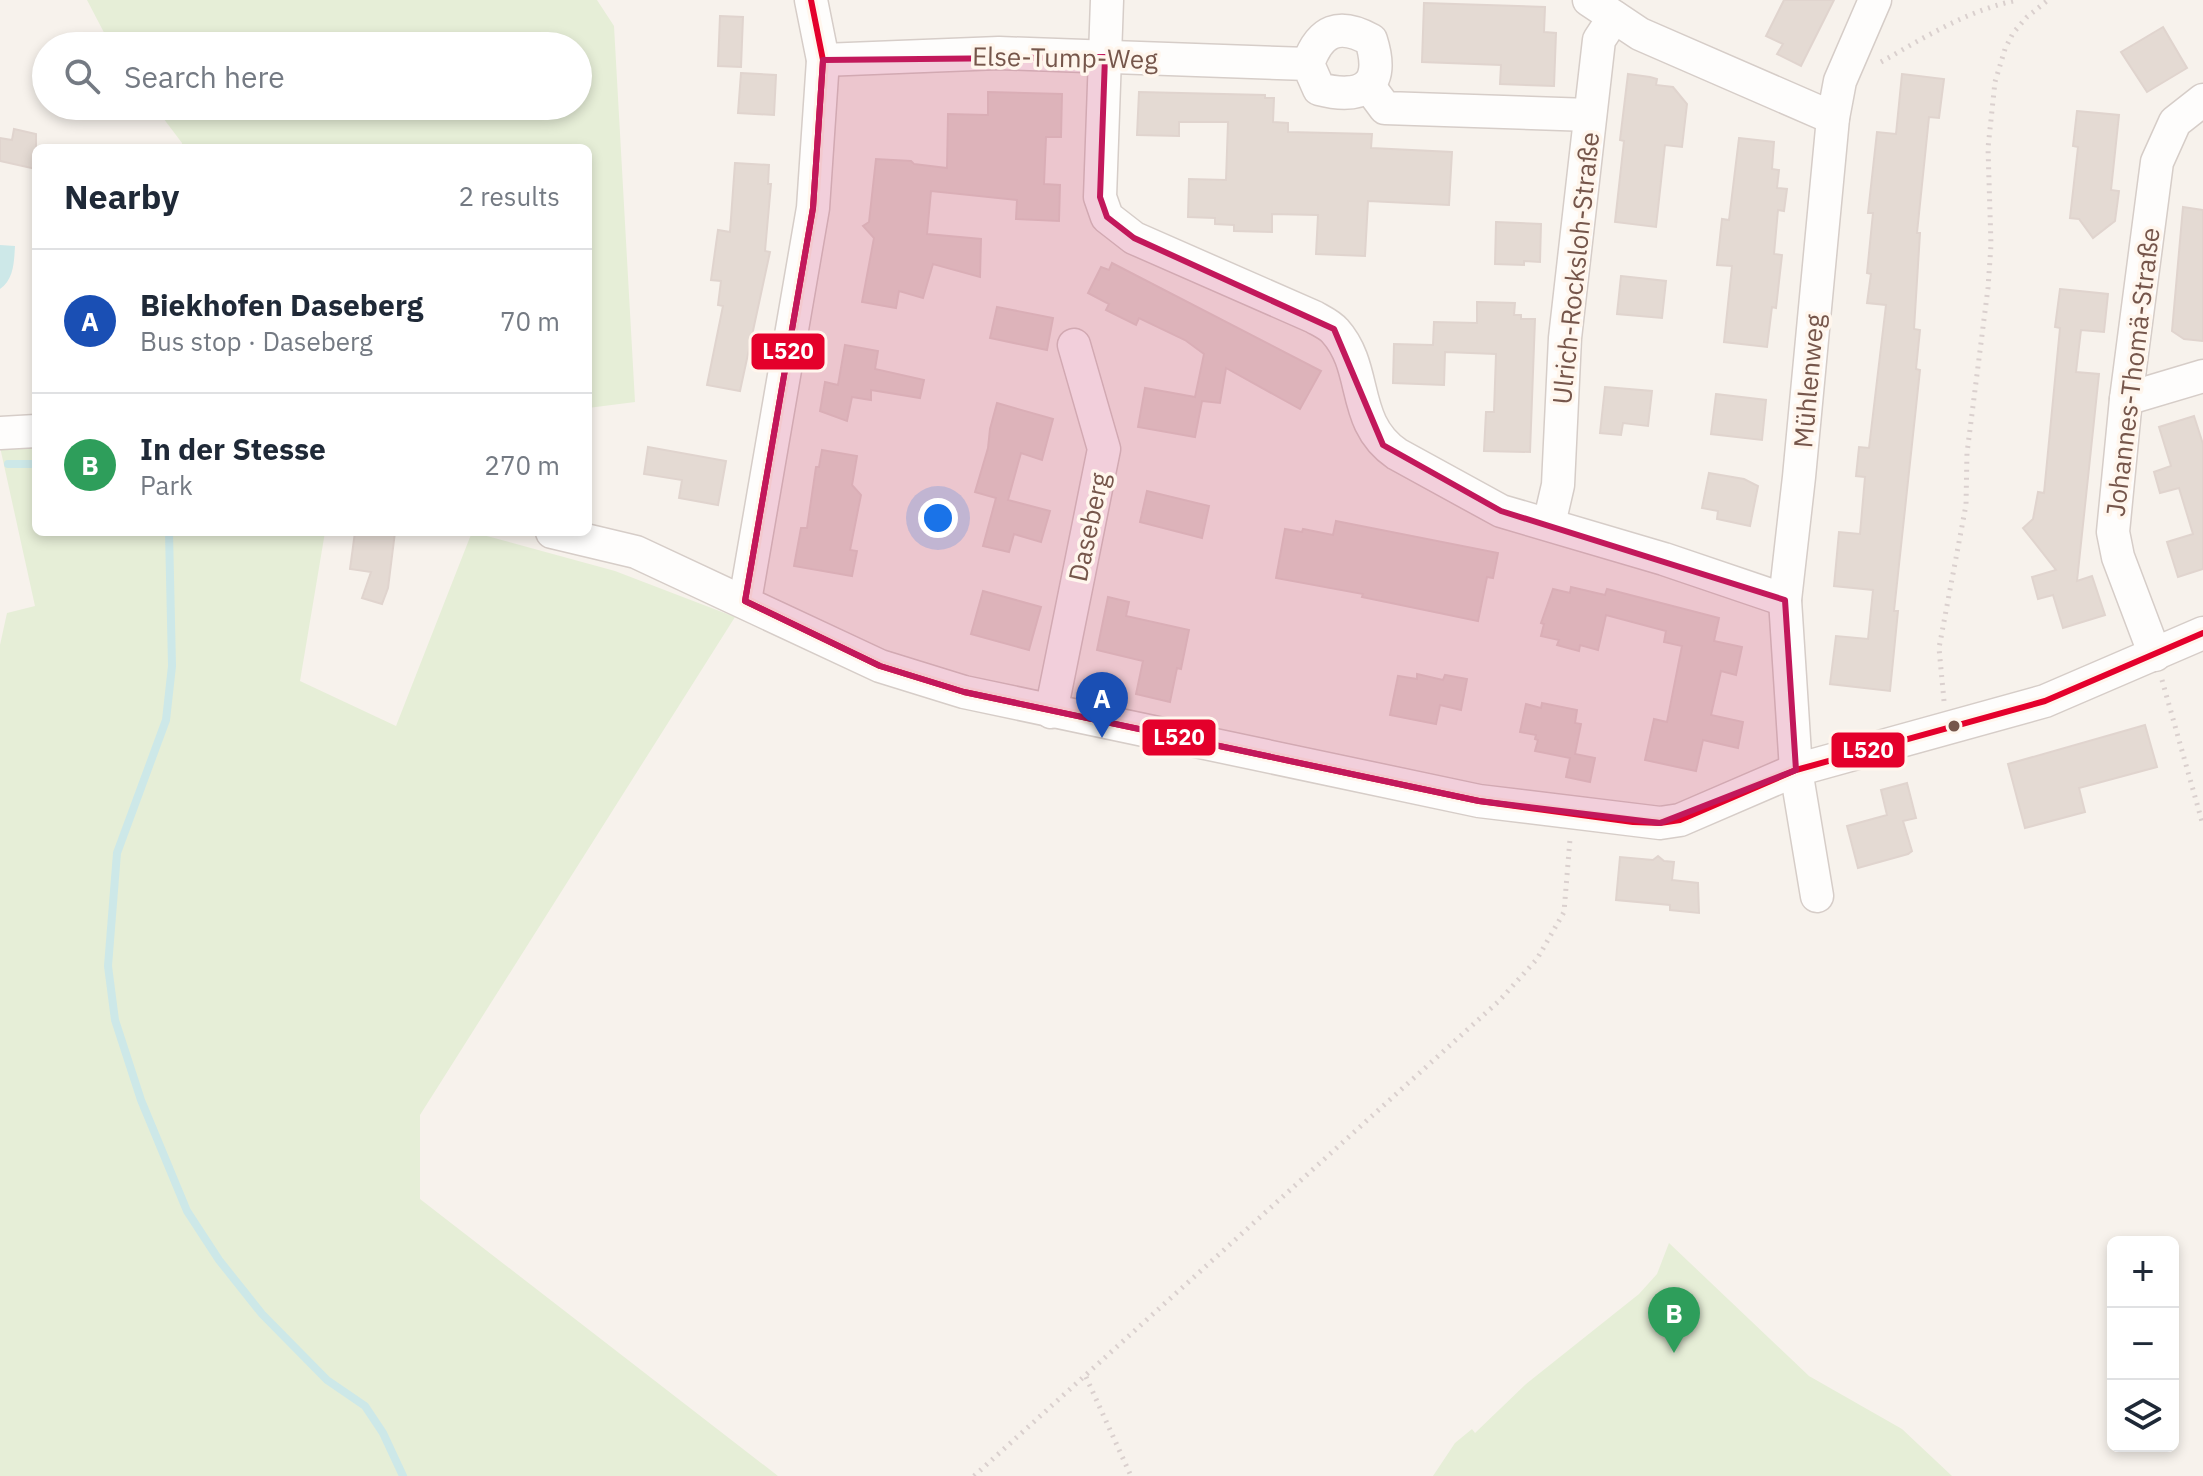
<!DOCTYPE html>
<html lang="en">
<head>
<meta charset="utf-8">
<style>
	:root { --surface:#fff; --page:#f6f6f7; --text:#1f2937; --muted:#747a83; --line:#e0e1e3; --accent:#0b8043 }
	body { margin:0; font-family:"IBM Plex Sans",sans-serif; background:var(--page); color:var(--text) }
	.controls { position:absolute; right:24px; bottom:24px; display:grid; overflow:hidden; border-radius:12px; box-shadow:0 4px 12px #0003 }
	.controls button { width:72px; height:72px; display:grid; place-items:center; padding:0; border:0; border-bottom:2px solid var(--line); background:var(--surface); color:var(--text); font:40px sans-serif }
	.you { position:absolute; left:938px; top:518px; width:28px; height:28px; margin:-20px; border:6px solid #fff; border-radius:50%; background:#1a73e8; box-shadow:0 0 0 12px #1a73e833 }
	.badge { display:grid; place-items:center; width:52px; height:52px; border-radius:50%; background:var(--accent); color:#fff; font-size:26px; font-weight:700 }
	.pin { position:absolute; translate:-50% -66px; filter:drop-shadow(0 2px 4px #0008) }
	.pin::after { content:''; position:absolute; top:42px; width:28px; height:24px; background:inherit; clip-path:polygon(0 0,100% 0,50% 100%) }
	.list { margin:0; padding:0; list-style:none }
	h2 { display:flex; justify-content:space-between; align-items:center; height:104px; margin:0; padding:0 32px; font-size:34px }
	h2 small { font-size:26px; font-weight:400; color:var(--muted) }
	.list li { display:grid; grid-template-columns:52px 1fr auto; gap:24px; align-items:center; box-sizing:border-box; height:144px; padding:0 32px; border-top:2px solid var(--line) }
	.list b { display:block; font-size:30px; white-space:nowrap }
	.list p { margin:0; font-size:26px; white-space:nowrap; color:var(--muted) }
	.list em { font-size:26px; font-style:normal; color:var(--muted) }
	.icon { flex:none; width:44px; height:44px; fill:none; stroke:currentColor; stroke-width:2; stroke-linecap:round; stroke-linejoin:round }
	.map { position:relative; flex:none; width:2203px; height:1476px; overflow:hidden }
	.search { position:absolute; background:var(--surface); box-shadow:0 4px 12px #0003; left:32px; top:32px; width:560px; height:88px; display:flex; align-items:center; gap:20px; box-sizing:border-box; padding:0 28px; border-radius:44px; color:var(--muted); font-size:30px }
	.panel { position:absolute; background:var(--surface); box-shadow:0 4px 12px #0003; left:32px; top:144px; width:560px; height:392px; border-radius:12px }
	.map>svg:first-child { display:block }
</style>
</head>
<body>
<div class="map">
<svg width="2203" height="1476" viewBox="0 0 2203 1476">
	<rect width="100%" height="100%" fill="#f7f2ec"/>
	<g fill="#e6eed7">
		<path d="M87,0H597L614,26L635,402L588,408V148H182V143L154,106H578V46H111Z"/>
		<path d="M0,447L36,448V532H325L300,681L396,726L472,532L615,571L735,617L420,1115V1199L778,1476H0V645L7,613L35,606Z"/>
		<path d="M1669,1243L1809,1376L1902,1429L1952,1476H1433L1455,1443L1472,1429L1475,1433L1526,1384L1639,1294L1657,1274Z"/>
	</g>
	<path fill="#cde8e8" d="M0,245L15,246C14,262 14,279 0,289Z"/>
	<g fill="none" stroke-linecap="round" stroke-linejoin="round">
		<g stroke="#cde8e8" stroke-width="8">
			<path d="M8,464H36"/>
			<path d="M169,532L172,666L166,720L117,853L108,966L115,1020L141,1100L187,1211L219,1260L262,1314L327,1380L365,1406L383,1433L403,1476"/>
		</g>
	</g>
	<g fill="#e4dad3" stroke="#e0d4ce" stroke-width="2">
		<path d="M1784,0H1834L1801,66L1777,54L1783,44L1766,36Z"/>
		<path d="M1424,3L1545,7L1544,32L1556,33L1554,86L1500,84L1501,65L1422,62Z"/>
		<path d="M720,16L743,17L741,67L718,66Z"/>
		<path d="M2163,27L2187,68L2147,92L2121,52Z"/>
		<path d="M741,73L776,75L774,115L738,113Z"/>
		<path d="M1628,74L1650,77L1657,79L1656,85L1673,87L1687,104L1682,147L1665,145L1656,227L1615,222L1624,141L1620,140Z"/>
		<path d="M1902,74L1944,79L1939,118L1929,117L1917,233H1920L1914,329L1920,330L1916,369L1920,370L1894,611H1898L1890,691L1830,684L1836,636L1868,639L1873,590L1834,586L1839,532L1860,534L1865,477L1856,476L1859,447L1869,448L1886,305L1867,303L1871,274L1867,273L1873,213H1868L1877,132L1896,134Z"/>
		<path d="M988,92L1062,94L1061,137H1046L1044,184L1060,185L1059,221L1016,219L1017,200L931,191L927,234L981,239L980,277L933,264L923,298L899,291L896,308L862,302L874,238L863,226L869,222L876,159L911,161L914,164L947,168L948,114L988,115Z"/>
		<path d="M1139,92L1265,95V98H1274L1273,122L1288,123V132L1372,134L1371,148L1452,152L1449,205L1368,201L1365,256L1316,254L1318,215L1272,214V232L1234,231V225L1215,224V218L1188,217L1189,179L1226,180L1228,122H1179V136L1137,135Z"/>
		<path d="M2077,111L2119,115L2111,190L2119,191L2115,221L2093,238L2079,219L2070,218L2078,147L2073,146Z"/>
		<path d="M14,129L36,134V169L0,161V138L12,140Z"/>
		<path d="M1739,138L1774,142L1772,169L1779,170L1777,188L1787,189L1784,211L1778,210L1774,254L1782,255L1776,308L1772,307L1767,347L1724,342L1732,266L1717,265L1722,219L1729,220Z"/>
		<path d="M735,163L769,165L768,184H771L765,251L770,252L740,391L707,385L723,306L718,305L721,281L711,280L718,230L730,232Z"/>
		<path d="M2183,207L2203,210V341L2184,339L2172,331Z"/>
		<path d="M1496,222L1541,224L1540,262L1524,261V265L1495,264Z"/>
		<path d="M1112,263L1321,371L1300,409L1226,368L1220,403L1202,401L1195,437L1138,427L1145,388L1195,397L1204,354L1185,340L1139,318L1136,325L1106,310L1109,304L1088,293L1101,267L1109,270Z"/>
		<path d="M1621,276L1666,281L1662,318L1617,314Z"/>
		<path d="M2060,289L2108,294L2104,332L2081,330L2076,372L2099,374L2077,581L2092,576L2105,615L2063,628L2053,595L2038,599L2032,577L2056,570L2023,528L2033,519L2038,492L2044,493L2060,328L2055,327Z"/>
		<path d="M1477,302L1515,303L1514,315H1521V319H1535L1530,452L1484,451L1486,412H1494L1496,354L1445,352L1444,385L1393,383L1394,344L1433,345L1434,322L1477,323Z"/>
		<path d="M997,307L1053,318L1047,350L990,338Z"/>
		<path d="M845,345L878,351L875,369L924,380L920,398L871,390V400L852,397L847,421L820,411L825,382L838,385Z"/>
		<path d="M1605,387L1652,391L1648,426L1623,423L1621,435L1600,433Z"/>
		<path d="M1716,394L1766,400L1762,440L1711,434Z"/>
		<path d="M997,403L1053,419L1042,460L1021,453L1008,500L1050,511L1041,542L1014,534L1009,552L983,546L996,498L975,492L988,448L990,429Z"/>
		<path d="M2194,416L2203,444V569L2178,577L2167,542L2193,534L2179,488L2160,493L2154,472L2171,466L2159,427Z"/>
		<path d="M648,447L726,461L718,505L679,498L682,480L644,474Z"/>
		<path d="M822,450L857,456L852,485L861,495L850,550L857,551L852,576L794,566L801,528H807L816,467H819Z"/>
		<path d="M1709,473L1744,479L1758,486L1750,526L1717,519L1718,511L1702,508Z"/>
		<path d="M1147,491L1209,506L1202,538L1140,522Z"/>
		<path d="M1336,521L1498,553L1493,578L1487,577L1478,621L1362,597L1363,594L1276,578L1285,529L1302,532L1303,529L1333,535Z"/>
		<path d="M355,532H395L388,588L382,604L362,598L371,572L350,569Z"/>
		<path d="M1571,587L1605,595L1607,589L1719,618L1714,641L1742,647L1736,675L1721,671L1711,715L1743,722L1738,748L1703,740L1696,771L1645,760L1654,719L1667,722L1682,646L1664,642L1666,631L1606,615L1598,650L1580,645L1579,651L1557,645L1559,640L1541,636L1544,624L1541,623L1553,589L1570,593Z"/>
		<path d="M983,591L1041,607L1029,650L971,634Z"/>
		<path d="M1108,597L1129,602L1126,616L1189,630L1181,669L1177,668L1170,702L1136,694L1143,661L1097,650Z"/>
		<path d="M1417,674L1443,680L1445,675L1467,679L1461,710L1440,705L1436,724L1390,715L1398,676L1417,679Z"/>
		<path d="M1542,703L1577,710L1575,723L1581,724L1575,754L1595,758L1590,782L1566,777L1570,758L1535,751L1538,740L1535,739L1536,735L1520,732L1526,704L1541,708Z"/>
		<path d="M2145,725L2157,767L2079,788L2085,812L2025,828L2008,764Z"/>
		<path d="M1907,783L1916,818L1903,821L1912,851L1908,854L1858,868L1847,826L1887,815L1881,790Z"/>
		<path d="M1658,856L1664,861L1674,862L1672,880L1698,883L1699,913L1670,910V905L1616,900L1620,857L1653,860Z"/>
	</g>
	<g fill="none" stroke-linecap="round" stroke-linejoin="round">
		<defs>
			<g id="minor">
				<path d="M1107,0L1100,197L1107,217L1134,238L1314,317C1321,321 1330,325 1335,331C1369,369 1350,422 1397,454L1501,511L1664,559L1785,600"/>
				<path d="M1589,0L1640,34L1833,118"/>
				<path d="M823,60L999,53L1308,64L1319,89C1362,100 1386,87 1371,40C1339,22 1320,30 1308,64"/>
				<path d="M1368,85L1385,108L1590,115"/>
				<path d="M2126,399L2203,376"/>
				<path d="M0,433L36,431"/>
				<path d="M1549,524L1558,485L1565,338L1599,40L1614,17"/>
				<path d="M552,532L636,552L880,666L964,692L1479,801L1660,823L1680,820L1796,770L2045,701L2203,633"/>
				<path d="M745,601L813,208L823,60L811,0"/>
				<path d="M2155,655L2118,557L2113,532L2126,399L2157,162L2175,122L2203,100"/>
				<path d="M1051,712L1104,449L1074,345"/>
				<path d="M1817,896L1796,770L1785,600L1799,477L1833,118L1840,81L1875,0"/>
			</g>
		</defs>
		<use href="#minor" stroke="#d6cdc8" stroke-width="35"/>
		<g stroke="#dad0ce" stroke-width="5" stroke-dasharray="2 6" stroke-linecap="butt">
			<path d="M1881,62C1925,37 1968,10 2018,0"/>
			<path d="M2162,680L2203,825"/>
			<path d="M1944,701L1939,648L1966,505L1967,453L1988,288L1991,245L1988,148L1995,82L2005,49L2013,33L2027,17L2048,0"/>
			<path d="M1086,1377L1131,1476"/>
			<path d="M974,1476L1499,1001L1537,959L1564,912L1570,839"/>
		</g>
		<use href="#minor" stroke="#fefdfc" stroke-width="32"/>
		<defs>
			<path id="bus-1" d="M811,0L823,60L813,208L745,601L880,666L964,692L1479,801L1633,822L1660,823L1680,820L1796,770L2045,701L2203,633"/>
		</defs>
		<use href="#bus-1" stroke="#fff6ed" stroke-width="12"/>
		<use href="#bus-1" stroke="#e4002b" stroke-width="6"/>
	</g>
	<path fill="#c2185b" fill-opacity="0.2" stroke="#c2185b" stroke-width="6" stroke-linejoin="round" d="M1105,57L1100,197L1107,217L1134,238L1334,329L1383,445L1501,511L1785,600L1796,770L1660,823L1479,801L964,692L880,666L745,601L813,208L823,60Z"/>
	<circle fill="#76564b" stroke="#fff6ed" stroke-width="3" cx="1954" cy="726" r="7"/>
	<g text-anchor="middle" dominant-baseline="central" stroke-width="7" stroke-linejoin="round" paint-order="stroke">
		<g font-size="26" fill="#76564b" stroke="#fff6ed">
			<text transform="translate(1065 57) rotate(1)">Else-Tump-Weg</text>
			<text transform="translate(1575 268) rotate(-84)">Ulrich-Rocksloh-Straße</text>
			<text transform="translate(2132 372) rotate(-83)">Johannes-Thomä-Straße</text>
			<text transform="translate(1808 381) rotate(-85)">Mühlenweg</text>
			<text transform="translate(1088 527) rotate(-78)">Daseberg</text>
		</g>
	</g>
	<g stroke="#fff6ed" stroke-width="3">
		<rect x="750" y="332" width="76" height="39" rx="8" fill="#e4002b"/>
		<rect x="1141" y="718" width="76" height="39" rx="8" fill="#e4002b"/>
		<rect x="1830" y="731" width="76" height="38" rx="8" fill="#e4002b"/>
	</g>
	<g font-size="22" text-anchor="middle" font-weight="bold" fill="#fff">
		<text x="788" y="359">L520</text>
		<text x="1179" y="745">L520</text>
		<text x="1868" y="758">L520</text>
	</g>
</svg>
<div class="controls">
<button>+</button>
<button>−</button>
<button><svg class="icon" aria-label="layers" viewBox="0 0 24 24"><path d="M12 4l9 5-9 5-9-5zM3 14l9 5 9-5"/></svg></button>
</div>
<div class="you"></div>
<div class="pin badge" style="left:1102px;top:738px;background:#1a4fb4">A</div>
<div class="pin badge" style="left:1674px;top:1353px;background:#2e9e5b">B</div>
<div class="search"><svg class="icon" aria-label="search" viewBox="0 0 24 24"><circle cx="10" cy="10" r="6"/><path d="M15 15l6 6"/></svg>Search here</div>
<section class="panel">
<h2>Nearby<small>2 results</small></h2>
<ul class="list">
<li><span class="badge" style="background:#1a4fb4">A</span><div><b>Biekhofen Daseberg</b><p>Bus stop · Daseberg</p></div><em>70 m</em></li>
<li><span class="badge" style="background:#2e9e5b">B</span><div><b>In der Stesse</b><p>Park</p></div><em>270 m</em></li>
</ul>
</section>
</div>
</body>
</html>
